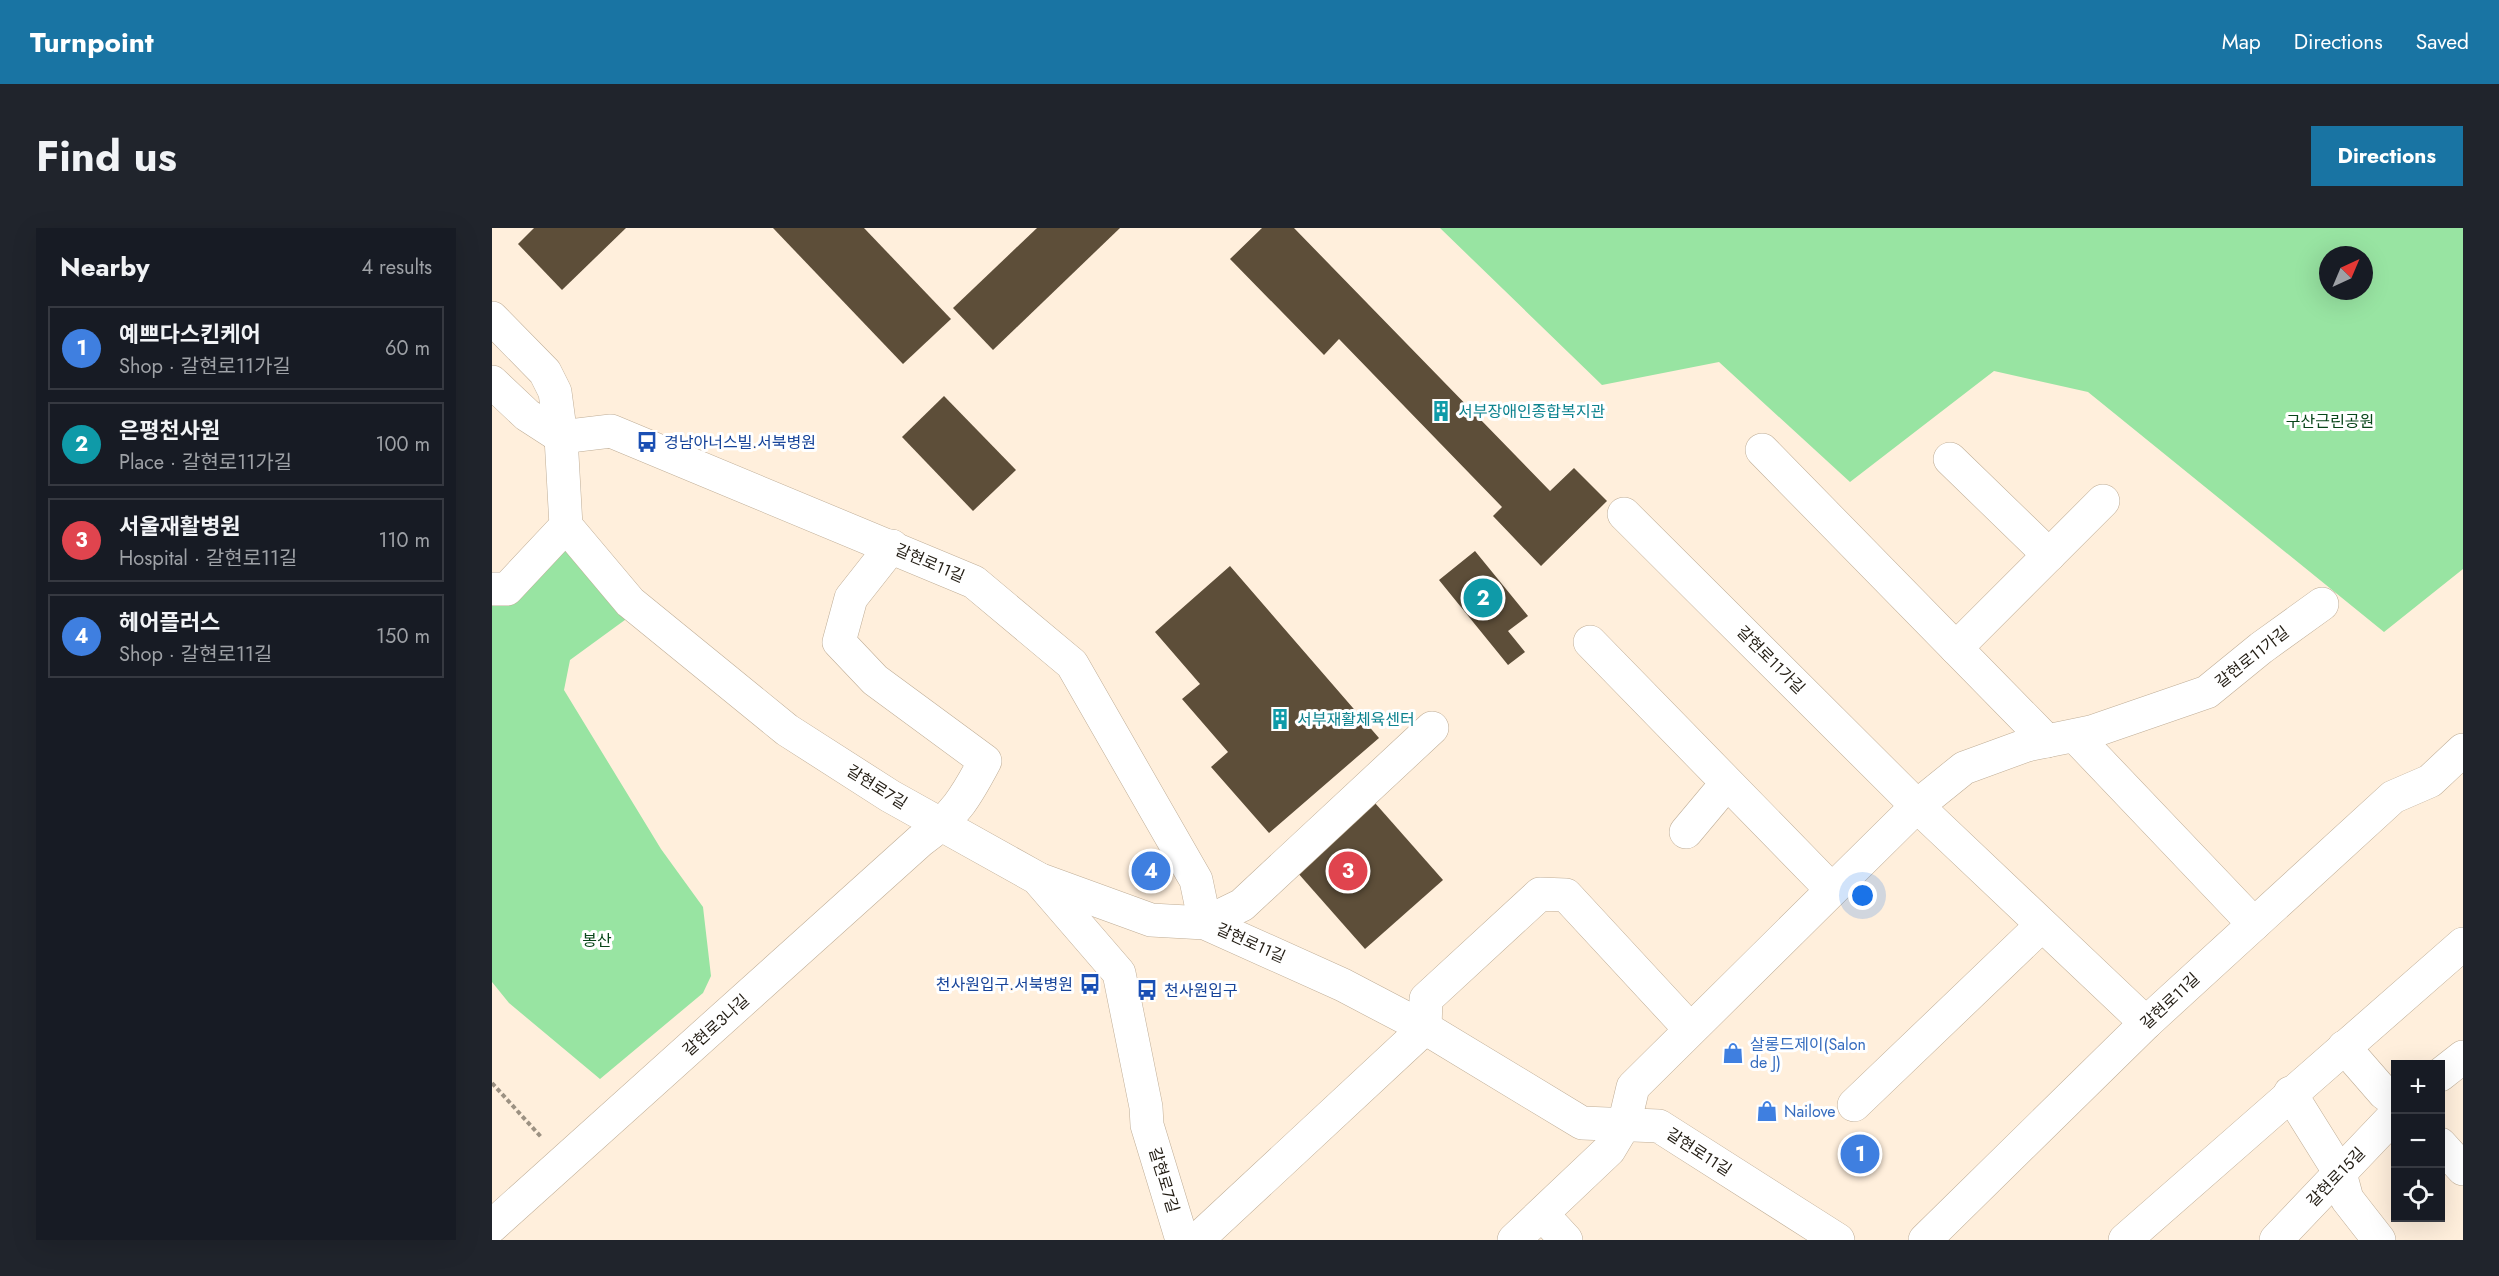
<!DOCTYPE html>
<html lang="en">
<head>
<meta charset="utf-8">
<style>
	:root { --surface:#171b24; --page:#20242c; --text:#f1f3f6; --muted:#9ea1a6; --line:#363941; --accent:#1974a3 }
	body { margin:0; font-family:Jost,"Noto Sans KR",sans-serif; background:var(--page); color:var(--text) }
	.controls { position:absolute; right:18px; bottom:18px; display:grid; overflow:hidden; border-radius:0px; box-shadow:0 6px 24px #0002 }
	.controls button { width:54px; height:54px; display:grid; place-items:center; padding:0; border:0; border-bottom:2px solid var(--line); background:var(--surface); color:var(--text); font:30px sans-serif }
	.compass { position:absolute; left:1827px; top:18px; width:54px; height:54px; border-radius:50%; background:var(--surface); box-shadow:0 6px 24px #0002; rotate:44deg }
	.you { position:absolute; left:1371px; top:668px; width:21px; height:21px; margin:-15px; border:4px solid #fff; border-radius:50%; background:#1a73e8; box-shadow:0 0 0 9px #1a73e833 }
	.badge { display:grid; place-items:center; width:39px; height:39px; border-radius:50%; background:var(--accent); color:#fff; font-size:20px; font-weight:700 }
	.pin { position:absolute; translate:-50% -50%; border:3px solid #fff; box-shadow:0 2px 6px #0006 }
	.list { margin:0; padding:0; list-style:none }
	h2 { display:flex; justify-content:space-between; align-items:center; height:78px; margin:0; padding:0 24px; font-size:26px }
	h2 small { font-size:20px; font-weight:400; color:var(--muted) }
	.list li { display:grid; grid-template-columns:39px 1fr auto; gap:18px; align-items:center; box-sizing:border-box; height:84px; margin:0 12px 12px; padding:0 12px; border:2px solid var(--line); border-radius:0px }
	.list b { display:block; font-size:22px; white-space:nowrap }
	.list p { margin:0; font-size:20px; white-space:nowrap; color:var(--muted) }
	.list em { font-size:20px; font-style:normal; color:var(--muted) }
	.icon { flex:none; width:33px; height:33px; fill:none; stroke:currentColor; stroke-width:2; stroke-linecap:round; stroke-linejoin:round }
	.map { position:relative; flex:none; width:1971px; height:1012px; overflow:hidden; border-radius:0px }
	header { display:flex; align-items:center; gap:36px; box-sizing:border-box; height:84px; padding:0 30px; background:var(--accent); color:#fff }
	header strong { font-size:28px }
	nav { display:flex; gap:33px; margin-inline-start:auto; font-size:21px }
	.intro { display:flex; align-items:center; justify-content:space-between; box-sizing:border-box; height:144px; padding:0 36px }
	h1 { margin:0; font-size:42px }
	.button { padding:15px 27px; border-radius:0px; background:var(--accent); color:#fff; font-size:21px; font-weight:700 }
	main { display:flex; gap:36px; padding:0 36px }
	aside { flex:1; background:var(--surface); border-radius:0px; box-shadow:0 6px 24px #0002 }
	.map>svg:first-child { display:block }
</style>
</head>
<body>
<header>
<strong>Turnpoint</strong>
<nav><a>Map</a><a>Directions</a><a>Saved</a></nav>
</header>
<div class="intro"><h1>Find us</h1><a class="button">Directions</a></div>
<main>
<aside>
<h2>Nearby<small>4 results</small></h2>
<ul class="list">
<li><span class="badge" style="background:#3f7fe0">1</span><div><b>예쁘다스킨케어</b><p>Shop · 갈현로11가길</p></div><em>60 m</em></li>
<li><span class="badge" style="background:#0f9aa8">2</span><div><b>은평천사원</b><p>Place · 갈현로11가길</p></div><em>100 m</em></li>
<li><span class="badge" style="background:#e0444e">3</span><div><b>서울재활병원</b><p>Hospital · 갈현로11길</p></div><em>110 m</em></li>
<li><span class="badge" style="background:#3f7fe0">4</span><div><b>헤어플러스</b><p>Shop · 갈현로11길</p></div><em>150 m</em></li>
</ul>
</aside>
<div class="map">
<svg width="1971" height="1012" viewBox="0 0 1971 1012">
	<rect width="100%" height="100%" fill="#ffefdc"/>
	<g fill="#98e4a2" fill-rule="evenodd">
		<path d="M948,0H1971V341L1892,404L1596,164L1502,143L1358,254L1227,134L1110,157ZM1836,27H1872V63H1836Z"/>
		<path d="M73,313L137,389L78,432L72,462L169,621L211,679L219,748L211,765L108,851L17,775L0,754V372Z"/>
	</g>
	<g fill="#5d4e39">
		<path d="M42,0H134L70,62L26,16Z"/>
		<path d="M281,0H372L459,91L411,136Z"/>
		<path d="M545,0H628L501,122L461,80Z"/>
		<path d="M770,0H802L1058,263L1082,240L1115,273L1049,338L1001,288L1010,279L847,111L832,127L738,31Z"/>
		<path d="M452,168L524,242L481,283L410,209Z"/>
		<path d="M983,323L1036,388L1016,403L1033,424L1016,437L947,352Z"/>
		<path d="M738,338L887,510L777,605L719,539L736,524L690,471L708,456L663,404Z"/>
		<path d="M883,575L951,652L873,721L805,644Z"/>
	</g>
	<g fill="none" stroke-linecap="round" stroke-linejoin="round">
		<defs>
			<g id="minor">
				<path d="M0,90L53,144L63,164L69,209L74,298L138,374L295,502L398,568L545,650L627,745L654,879L655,897L690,1012"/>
				<path d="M0,154L35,187L69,209"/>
				<path d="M69,209L119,203L482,354L580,436L704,652L713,695"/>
				<path d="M1270,222L1555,513"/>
				<path d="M1458,231L1557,327"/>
				<path d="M1132,286L1425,578L1654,795"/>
				<path d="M0,361H15L74,298"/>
				<path d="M1098,414L1339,661"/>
				<path d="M1464,420L1611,273"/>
				<path d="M1583,508L1762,696"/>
				<path d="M1194,604L1235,555"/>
				<path d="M549,652L659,692L713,695L851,757L933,800L1090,895L1167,898L1346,1012"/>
				<path d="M713,695L750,677L940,500"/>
				<path d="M933,800L934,771L1048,666L1074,667L1198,801"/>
				<path d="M1852,819L1892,865L1904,874"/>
				<path d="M1948,847L1971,829"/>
				<path d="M1798,865L1848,945L1855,971L1887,1012"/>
				<path d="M1362,877L1550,697"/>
				<path d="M1948,916L1971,941"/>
				<path d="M1050,986L1074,1012"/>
				<path d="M0,998L428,613C462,589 474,569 493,533L383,452L347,414L359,370L400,318"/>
				<path d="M705,1012L933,800"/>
				<path d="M1022,1012L1117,922L1132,897L1141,859L1425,578L1472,540L1535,517L1599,504L1715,464L1769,420L1830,376"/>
				<path d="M1433,1012L1654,795L1901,569L1938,553L1971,522"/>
				<path d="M1633,1012L1971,716"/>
				<path d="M1784,1012L1904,886"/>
			</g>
		</defs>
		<use href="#minor" stroke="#bfad96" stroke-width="34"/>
		<path stroke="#9c9182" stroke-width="4" stroke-dasharray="4.5 3" stroke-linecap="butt" d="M0,855L50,910"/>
		<use href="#minor" stroke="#fff" stroke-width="33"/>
	</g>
	<defs>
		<symbol id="building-bare" viewBox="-9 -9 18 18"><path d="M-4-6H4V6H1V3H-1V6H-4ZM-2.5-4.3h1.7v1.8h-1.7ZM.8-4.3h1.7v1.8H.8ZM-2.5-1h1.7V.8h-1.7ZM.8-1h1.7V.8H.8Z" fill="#0f9aa8" stroke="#fff" stroke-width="2.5" paint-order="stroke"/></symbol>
		<symbol id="bus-bare" viewBox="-9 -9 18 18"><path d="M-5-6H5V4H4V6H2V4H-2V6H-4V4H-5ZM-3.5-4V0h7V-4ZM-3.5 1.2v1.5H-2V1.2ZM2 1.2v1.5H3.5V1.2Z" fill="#1a4fb4" stroke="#fff" stroke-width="2.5" paint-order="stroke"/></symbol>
		<symbol id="shop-bare" viewBox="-9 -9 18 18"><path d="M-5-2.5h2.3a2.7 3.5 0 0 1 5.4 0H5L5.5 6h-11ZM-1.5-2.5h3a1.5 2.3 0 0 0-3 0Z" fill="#3f7fe0" stroke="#fff" stroke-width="2.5" paint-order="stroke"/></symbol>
	</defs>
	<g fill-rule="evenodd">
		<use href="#building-bare" x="934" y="168" width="30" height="30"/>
		<use href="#bus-bare" x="140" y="199" width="30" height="30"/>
		<use href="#building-bare" x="773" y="476" width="30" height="30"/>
		<use href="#bus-bare" x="583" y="741" width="30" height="30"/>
		<use href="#bus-bare" x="640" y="747" width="30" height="30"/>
		<use href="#shop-bare" x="1226" y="810" width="30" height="30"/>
		<use href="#shop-bare" x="1260" y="868" width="30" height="30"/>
	</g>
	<g text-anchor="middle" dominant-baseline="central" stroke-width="6" stroke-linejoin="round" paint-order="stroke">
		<g font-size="16" fill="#0d838f" stroke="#fff" text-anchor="start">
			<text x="966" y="183">서부장애인종합복지관</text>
			<text x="805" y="491">서부재활체육센터</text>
		</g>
		<g font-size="16" fill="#084519" stroke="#fff">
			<text x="1838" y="193">구산근린공원</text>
			<text x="105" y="712">봉산</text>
		</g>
		<g font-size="16" fill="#164399" stroke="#fff" text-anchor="start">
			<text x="172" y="214">경남아너스빌.서북병원</text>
			<text x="581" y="756" text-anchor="end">천사원입구.서북병원</text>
			<text x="672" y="762">천사원입구</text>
		</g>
		<g font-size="16" fill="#221c13" stroke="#fff">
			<text transform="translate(438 335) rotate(23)">갈현로11길</text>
			<text transform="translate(1760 429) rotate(-38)">갈현로11가길</text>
			<text transform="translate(1279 432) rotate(45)">갈현로11가길</text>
			<text transform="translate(385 559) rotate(32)">갈현로7길</text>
			<text transform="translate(759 715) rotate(24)">갈현로11길</text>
			<text transform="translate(1678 773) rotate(-43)">갈현로11길</text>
			<text transform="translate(224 797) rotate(-42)">갈현로3나길</text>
			<text transform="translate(1207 924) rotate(33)">갈현로11길</text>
			<text transform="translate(1844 949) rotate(-46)">갈현로15길</text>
			<text transform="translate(672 952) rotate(73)">갈현로7길</text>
		</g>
		<g font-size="16" fill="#366cbe" stroke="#fff" text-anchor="start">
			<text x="1258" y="816">살롱드제이(Salon<tspan x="1258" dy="18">de J)</tspan></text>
			<text x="1292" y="883">Nailove</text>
		</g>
	</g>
</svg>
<div class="controls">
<button>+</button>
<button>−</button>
<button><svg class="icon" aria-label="locate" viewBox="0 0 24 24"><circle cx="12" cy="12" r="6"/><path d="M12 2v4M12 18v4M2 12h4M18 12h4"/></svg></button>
</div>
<svg class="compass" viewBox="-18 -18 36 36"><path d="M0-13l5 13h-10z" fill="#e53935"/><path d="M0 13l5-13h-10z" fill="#9ea1a6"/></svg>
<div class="you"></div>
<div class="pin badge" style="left:1368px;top:926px;background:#3f7fe0">1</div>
<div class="pin badge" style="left:991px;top:370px;background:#0f9aa8">2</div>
<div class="pin badge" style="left:856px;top:643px;background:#e0444e">3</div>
<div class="pin badge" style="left:659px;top:643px;background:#3f7fe0">4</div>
</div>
</main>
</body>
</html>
